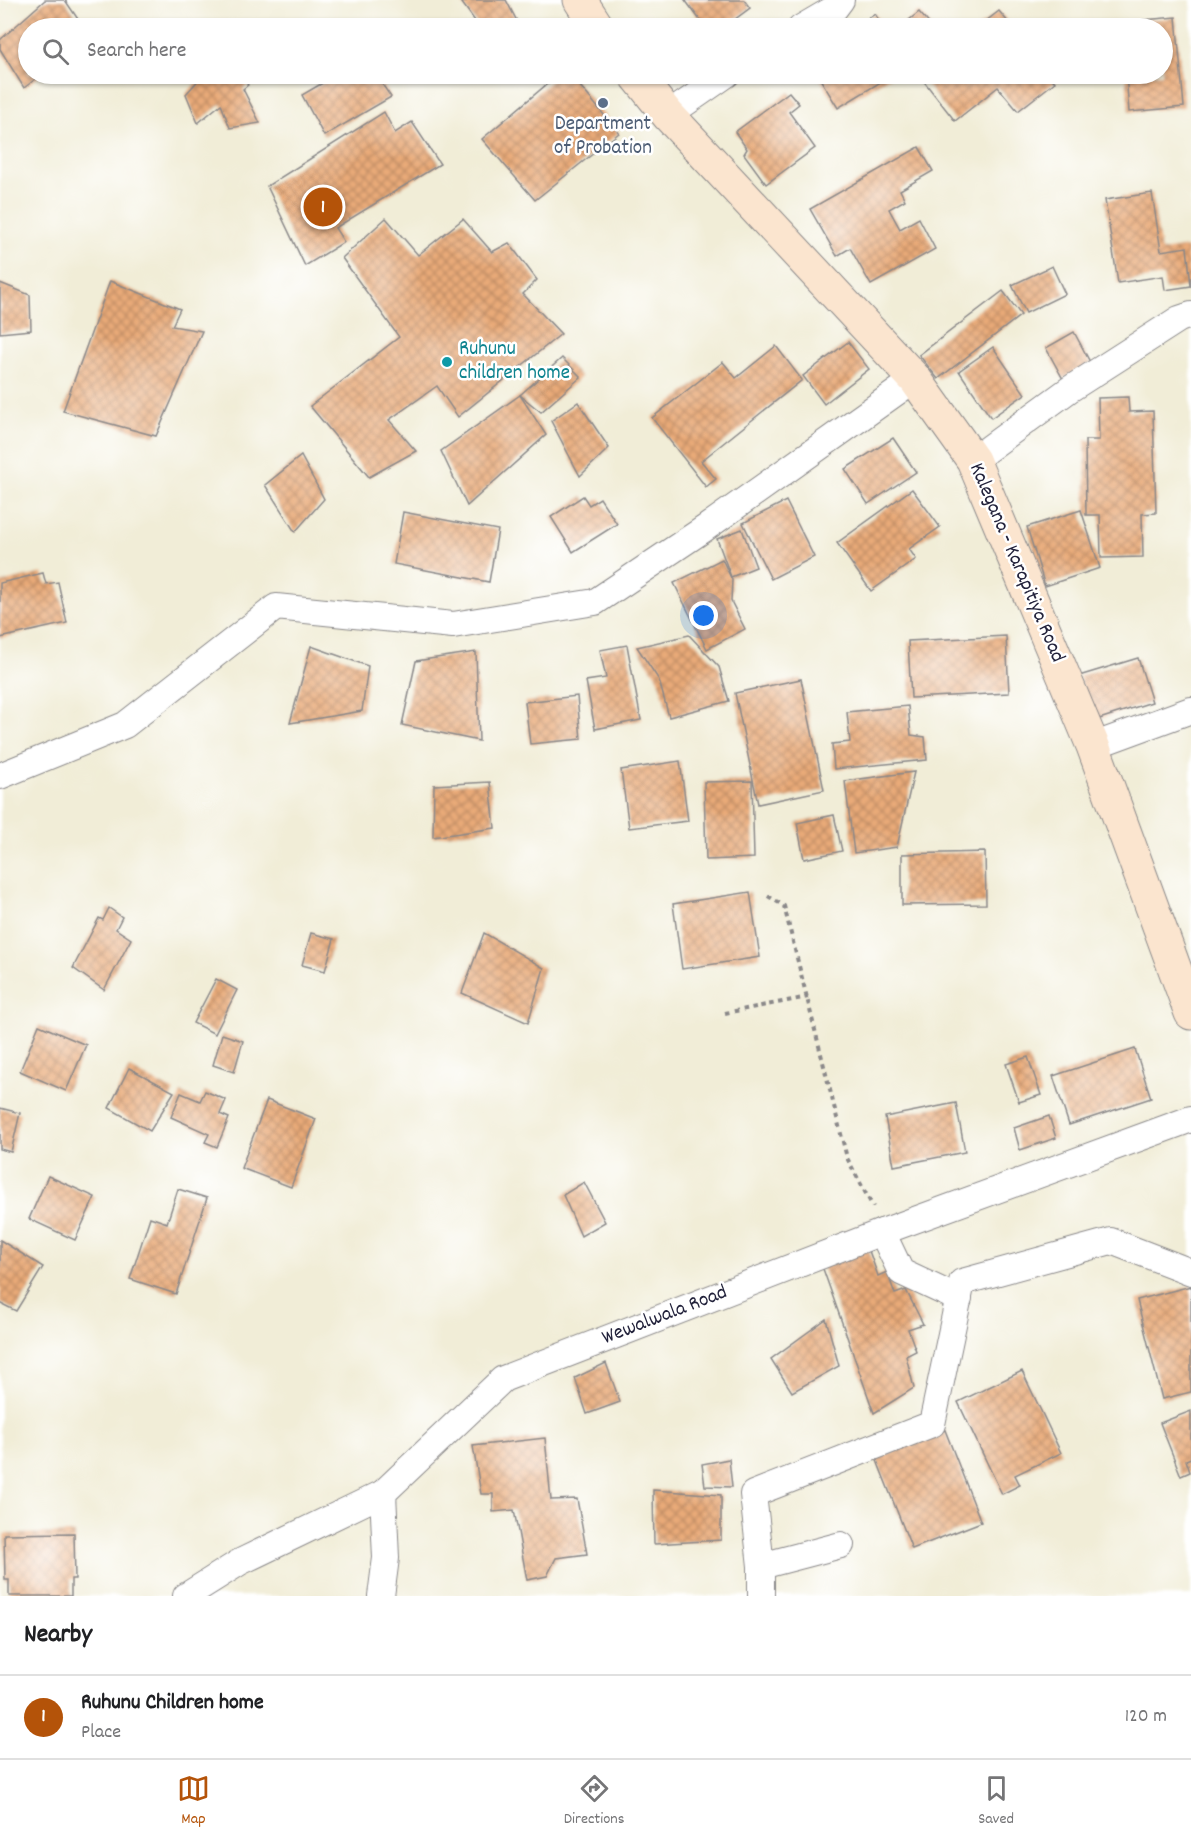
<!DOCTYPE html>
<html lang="en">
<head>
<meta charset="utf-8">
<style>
	:root { --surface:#fff; --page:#f6f6f6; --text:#202124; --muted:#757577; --line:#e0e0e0; --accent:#b45309 }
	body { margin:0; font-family:Dekko,sans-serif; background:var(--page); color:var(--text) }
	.you { position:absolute; left:704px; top:616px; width:21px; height:21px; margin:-15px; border:4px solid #fff; border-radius:50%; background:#1a73e8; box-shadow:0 0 0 9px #1a73e833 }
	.badge { display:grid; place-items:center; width:39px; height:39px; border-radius:50%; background:var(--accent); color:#fff; font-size:20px; font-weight:700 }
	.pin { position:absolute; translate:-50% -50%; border:3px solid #fff; box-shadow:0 2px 6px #0006 }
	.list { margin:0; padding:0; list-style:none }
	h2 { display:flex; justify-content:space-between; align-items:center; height:78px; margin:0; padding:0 24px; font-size:26px }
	h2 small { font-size:20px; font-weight:400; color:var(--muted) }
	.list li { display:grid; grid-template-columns:39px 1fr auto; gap:18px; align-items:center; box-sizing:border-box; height:84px; padding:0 24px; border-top:2px solid var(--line) }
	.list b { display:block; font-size:22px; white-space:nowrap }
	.list p { margin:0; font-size:20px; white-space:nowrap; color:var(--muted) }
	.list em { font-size:20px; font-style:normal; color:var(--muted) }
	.icon { flex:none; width:33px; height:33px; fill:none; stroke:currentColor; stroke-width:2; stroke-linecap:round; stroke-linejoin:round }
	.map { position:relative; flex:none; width:1191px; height:1596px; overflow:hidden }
	.search { position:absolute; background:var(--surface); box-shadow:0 2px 4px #0004; left:18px; right:18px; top:18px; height:66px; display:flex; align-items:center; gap:15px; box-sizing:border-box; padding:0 21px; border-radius:33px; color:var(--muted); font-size:22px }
	.sheet { height:162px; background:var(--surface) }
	nav { display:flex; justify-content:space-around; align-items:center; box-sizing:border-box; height:84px; border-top:2px solid var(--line); background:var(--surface); font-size:16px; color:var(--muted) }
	nav a { display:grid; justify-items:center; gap:3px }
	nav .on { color:var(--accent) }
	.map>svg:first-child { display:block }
</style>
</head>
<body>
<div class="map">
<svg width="1191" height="1596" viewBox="0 0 1191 1596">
	<defs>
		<pattern id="building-cross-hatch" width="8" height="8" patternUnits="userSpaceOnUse" patternTransform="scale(1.5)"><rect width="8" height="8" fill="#e9aa78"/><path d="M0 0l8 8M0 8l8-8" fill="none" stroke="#bc8a64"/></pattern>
	</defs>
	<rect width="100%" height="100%" fill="#fff"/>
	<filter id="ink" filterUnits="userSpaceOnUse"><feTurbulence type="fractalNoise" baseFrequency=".0167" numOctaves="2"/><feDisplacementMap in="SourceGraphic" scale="12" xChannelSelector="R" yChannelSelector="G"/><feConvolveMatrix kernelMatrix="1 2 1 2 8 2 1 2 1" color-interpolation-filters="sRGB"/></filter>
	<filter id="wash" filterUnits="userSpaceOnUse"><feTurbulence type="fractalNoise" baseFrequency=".008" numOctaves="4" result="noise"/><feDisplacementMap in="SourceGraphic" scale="24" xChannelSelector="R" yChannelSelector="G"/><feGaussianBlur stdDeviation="1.35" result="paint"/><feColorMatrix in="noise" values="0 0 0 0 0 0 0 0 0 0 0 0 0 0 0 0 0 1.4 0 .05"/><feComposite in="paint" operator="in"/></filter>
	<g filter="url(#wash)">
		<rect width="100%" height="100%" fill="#f1edd7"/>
		<g id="blocks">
			<g fill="url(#building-cross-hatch)">
				<path d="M45,0H65L84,28H28V74H42L24,88L0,49V40Z"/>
				<path d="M468,0H506L519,25L515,28H480L462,3Z"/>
				<path d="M685,0H744L750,8L723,28H706Z"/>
				<path d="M999,11L1013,28H977Z"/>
				<path d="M919,12L933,28H899Z"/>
				<path d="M875,14L884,28H852Z"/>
				<path d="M1176,17L1184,107L1129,112L1126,74H1162V28H1122L1121,22Z"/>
				<path d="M204,74H239L248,85L243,89L260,123L230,128L221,104L198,123L186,94Z"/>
				<path d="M338,74H375L391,97L324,136L302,95Z"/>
				<path d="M559,74H570L619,133L535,200L482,139Z"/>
				<path d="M817,74H894L838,108Z"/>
				<path d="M921,74H1048L1055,82L1018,111L998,87L955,121L919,75Z"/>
				<path d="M789,92L799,104L789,112L815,148L766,184L744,154L747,149L735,132Z"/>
				<path d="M384,112L395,133L412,122L440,164L335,228L344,242L305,266L267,186Z"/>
				<path d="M919,147L933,171L900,190L905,200L889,209L900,229L919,218L935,249L871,285L850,248L837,256L810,209Z"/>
				<path d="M1152,193L1161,251L1187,247L1191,286L1165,290L1163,276L1118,283L1105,200Z"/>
				<path d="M386,218L418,255L463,219L492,252L509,243L537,280L523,294L561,334L458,417L437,386L389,420L416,451L369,477L310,406L399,337L342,258Z"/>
				<path d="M1052,266L1065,294L1026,313L1012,285Z"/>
				<path d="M110,281L180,309L172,326L202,331L156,436L63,411Z"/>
				<path d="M0,283L30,295L31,330L0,333Z"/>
				<path d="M1003,291L1021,315L938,379L919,355Z"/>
				<path d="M1074,332L1091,364L1063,379L1046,348Z"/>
				<path d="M848,342L869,369L824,404L803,376Z"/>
				<path d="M776,346L802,380L701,461L716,479L706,487L652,418L723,362L736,378Z"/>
				<path d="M993,347L1025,394L991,418L959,371Z"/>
				<path d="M562,358L581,377L541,412L520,395Z"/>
				<path d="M520,395L546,435L467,506L441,451Z"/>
				<path d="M1128,397L1129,412L1153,411L1156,513L1142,514L1143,557L1101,558L1100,515H1086L1085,440H1099L1098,398Z"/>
				<path d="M578,402L609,448L580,476L551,421Z"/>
				<path d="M893,438L916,472L868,504L845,469Z"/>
				<path d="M301,456L324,499L295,532L265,485Z"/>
				<path d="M912,489L940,527L909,549L916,559L871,591L837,543Z"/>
				<path d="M583,496L589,505L600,498L617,524L573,552L551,517Z"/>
				<path d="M786,501L814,557L771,579L743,523Z"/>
				<path d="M1081,510L1100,568L1045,586L1027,527Z"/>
				<path d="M403,512L498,530L489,582L394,564Z"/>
				<path d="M742,529L756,567L731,577L717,539Z"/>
				<path d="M722,559L732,580L731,601L745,629L707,649L674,583Z"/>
				<path d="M43,573L46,584L58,582L67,623L0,638V583Z"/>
				<path d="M689,635L719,667L729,701L669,717L659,680L637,647Z"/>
				<path d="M1006,636L1009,693L911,698L908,641Z"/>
				<path d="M627,645L641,720L595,729L586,681L606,678L600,650Z"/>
				<path d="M311,646L368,666L362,711L290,723Z"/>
				<path d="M476,652L479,741L402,725L416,661Z"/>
				<path d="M1138,658L1152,702L1093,721L1079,676Z"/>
				<path d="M801,679L824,790L758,804L735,693Z"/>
				<path d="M577,696L581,739L530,744L525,702Z"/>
				<path d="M908,706L911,735L925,737L927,760L834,769L832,744L850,742L847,712Z"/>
				<path d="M680,761L688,821L629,828L621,770Z"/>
				<path d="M914,772L897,847L854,853L845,781Z"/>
				<path d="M752,781L754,858L706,860L704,782Z"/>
				<path d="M490,782L495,828L433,837L434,785Z"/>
				<path d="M834,815L842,851L804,859L797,823Z"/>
				<path d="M985,852L986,904L902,905V854Z"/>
				<path d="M750,892L760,957L682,969L673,904Z"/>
				<path d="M109,908L122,917L116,929L131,939L104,990L73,968L99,918L103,920Z"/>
				<path d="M311,933L334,939L325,971L302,965Z"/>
				<path d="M484,933L544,968L528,1023L462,993Z"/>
				<path d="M216,979L237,990L215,1034L193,1023Z"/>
				<path d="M39,1025L86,1045L66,1091L20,1071Z"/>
				<path d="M222,1034L243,1041L234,1072L213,1065Z"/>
				<path d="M1135,1049L1151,1098L1069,1125L1053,1076Z"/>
				<path d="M1028,1057L1041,1095L1019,1102L1006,1064Z"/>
				<path d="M129,1068L174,1092L150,1131L109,1108Z"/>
				<path d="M205,1091L226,1100L220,1114L229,1118L217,1147L205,1142L209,1134L171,1117L181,1093L200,1101Z"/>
				<path d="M267,1100L316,1119L291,1187L241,1168Z"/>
				<path d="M956,1103L965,1152L894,1166L885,1117Z"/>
				<path d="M0,1108L20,1113L11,1152L0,1149Z"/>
				<path d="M1049,1116L1056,1138L1020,1150L1014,1128Z"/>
				<path d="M48,1176L95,1197L75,1240L29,1219Z"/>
				<path d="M584,1182L605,1222L581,1236L563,1195Z"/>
				<path d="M178,1189L207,1198L176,1294L130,1279L150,1217L167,1223Z"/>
				<path d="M0,1240L43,1267L16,1311L0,1303Z"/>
				<path d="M868,1248L878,1276L887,1272L895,1294L906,1290L923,1324L908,1329L916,1351L906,1356L914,1388L874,1413L822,1266Z"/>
				<path d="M1191,1286V1392L1162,1399L1137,1300Z"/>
				<path d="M826,1319L839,1366L792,1392L771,1359Z"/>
				<path d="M606,1363L620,1402L587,1414L575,1378Z"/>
				<path d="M1022,1371L1061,1453L1015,1475L1020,1485L1002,1494L958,1402Z"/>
				<path d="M1191,1411V1458L1186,1460L1190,1472L1181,1476L1160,1423Z"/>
				<path d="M945,1430L981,1522L912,1549L876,1458Z"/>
				<path d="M545,1438L551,1500L577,1499L587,1554L556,1558L547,1576L527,1580L514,1510L493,1512V1494H481L473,1446Z"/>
				<path d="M729,1459L732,1487L705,1486L702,1464Z"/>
				<path d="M653,1490L721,1495V1540L654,1544Z"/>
				<path d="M74,1533L75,1579H71V1596H9V1580H5L4,1534Z"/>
			</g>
		</g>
	</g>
	<g filter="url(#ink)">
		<use href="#blocks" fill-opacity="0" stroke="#8a8889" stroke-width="1.5"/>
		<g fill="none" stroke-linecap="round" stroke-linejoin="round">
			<defs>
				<g id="street">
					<path d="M801,28L835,8L841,0"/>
					<path d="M668,115L727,74"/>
					<path d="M973,460L1070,389L1179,319L1191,315"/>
					<path d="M1093,746L1191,710"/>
					<path d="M0,776L125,725L276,607L453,625L595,602L704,529L915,379"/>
					<path d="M882,1232L901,1272L959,1299"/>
					<path d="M761,1566L841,1545"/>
					<path d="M186,1596L240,1562L383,1493L503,1379L882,1232L1191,1119"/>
					<path d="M381,1596L386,1558L383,1493"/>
					<path d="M761,1596V1566L753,1494L932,1424L962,1282L1111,1241L1191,1272"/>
				</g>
				<g id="secondary">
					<path d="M580,0L598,28"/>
					<path d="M635,74L668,115L915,379L973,460L1093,746L1191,1013"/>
				</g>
			</defs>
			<use href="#street" stroke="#8a8889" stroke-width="28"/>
			<use href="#secondary" stroke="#8a8889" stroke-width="35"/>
			<g stroke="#8a8889" stroke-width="4" stroke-dasharray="4.5 4.5" stroke-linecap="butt">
				<path d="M768,896L784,906L847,1158L873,1207"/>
				<path d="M725,1013L808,997"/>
			</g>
			<use href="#street" stroke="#fff" stroke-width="26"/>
			<use href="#secondary" stroke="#fbe5cf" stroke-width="33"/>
		</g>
	</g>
	<circle fill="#5c6f8a" stroke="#fff" stroke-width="2" cx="603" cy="103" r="6"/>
	<circle fill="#0f9aa8" stroke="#fff" stroke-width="2" cx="447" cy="362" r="6"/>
	<g text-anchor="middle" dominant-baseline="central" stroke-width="5" stroke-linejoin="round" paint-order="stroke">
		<g font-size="21" fill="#4e5e75" stroke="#fff">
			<text x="603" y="125">Department<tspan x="603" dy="24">of Probation</tspan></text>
		</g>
		<g font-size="21" fill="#0d838f" stroke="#fff" text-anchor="start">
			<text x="459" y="350">Ruhunu<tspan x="459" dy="24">children home</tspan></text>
		</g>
		<g font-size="21" fill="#22223b" stroke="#fff">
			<text transform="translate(1016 563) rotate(67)">Kalegana - Karapitiya Road</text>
			<text transform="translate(665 1316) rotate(-21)">Wewalwala Road</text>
		</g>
	</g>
</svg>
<div class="you"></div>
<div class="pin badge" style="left:323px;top:207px">1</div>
<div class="search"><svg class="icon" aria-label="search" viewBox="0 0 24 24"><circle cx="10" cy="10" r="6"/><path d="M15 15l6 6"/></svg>Search here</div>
</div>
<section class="sheet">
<h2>Nearby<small></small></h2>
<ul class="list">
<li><span class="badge">1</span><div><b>Ruhunu Children home</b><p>Place</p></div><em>120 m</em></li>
</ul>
</section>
<nav>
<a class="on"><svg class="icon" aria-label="map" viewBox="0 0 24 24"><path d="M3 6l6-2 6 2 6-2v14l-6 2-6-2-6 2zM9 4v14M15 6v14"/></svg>Map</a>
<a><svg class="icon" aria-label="directions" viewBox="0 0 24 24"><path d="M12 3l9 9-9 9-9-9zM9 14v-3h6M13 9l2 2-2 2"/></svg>Directions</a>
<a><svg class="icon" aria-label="saved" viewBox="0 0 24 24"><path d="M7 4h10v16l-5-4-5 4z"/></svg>Saved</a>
</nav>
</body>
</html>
